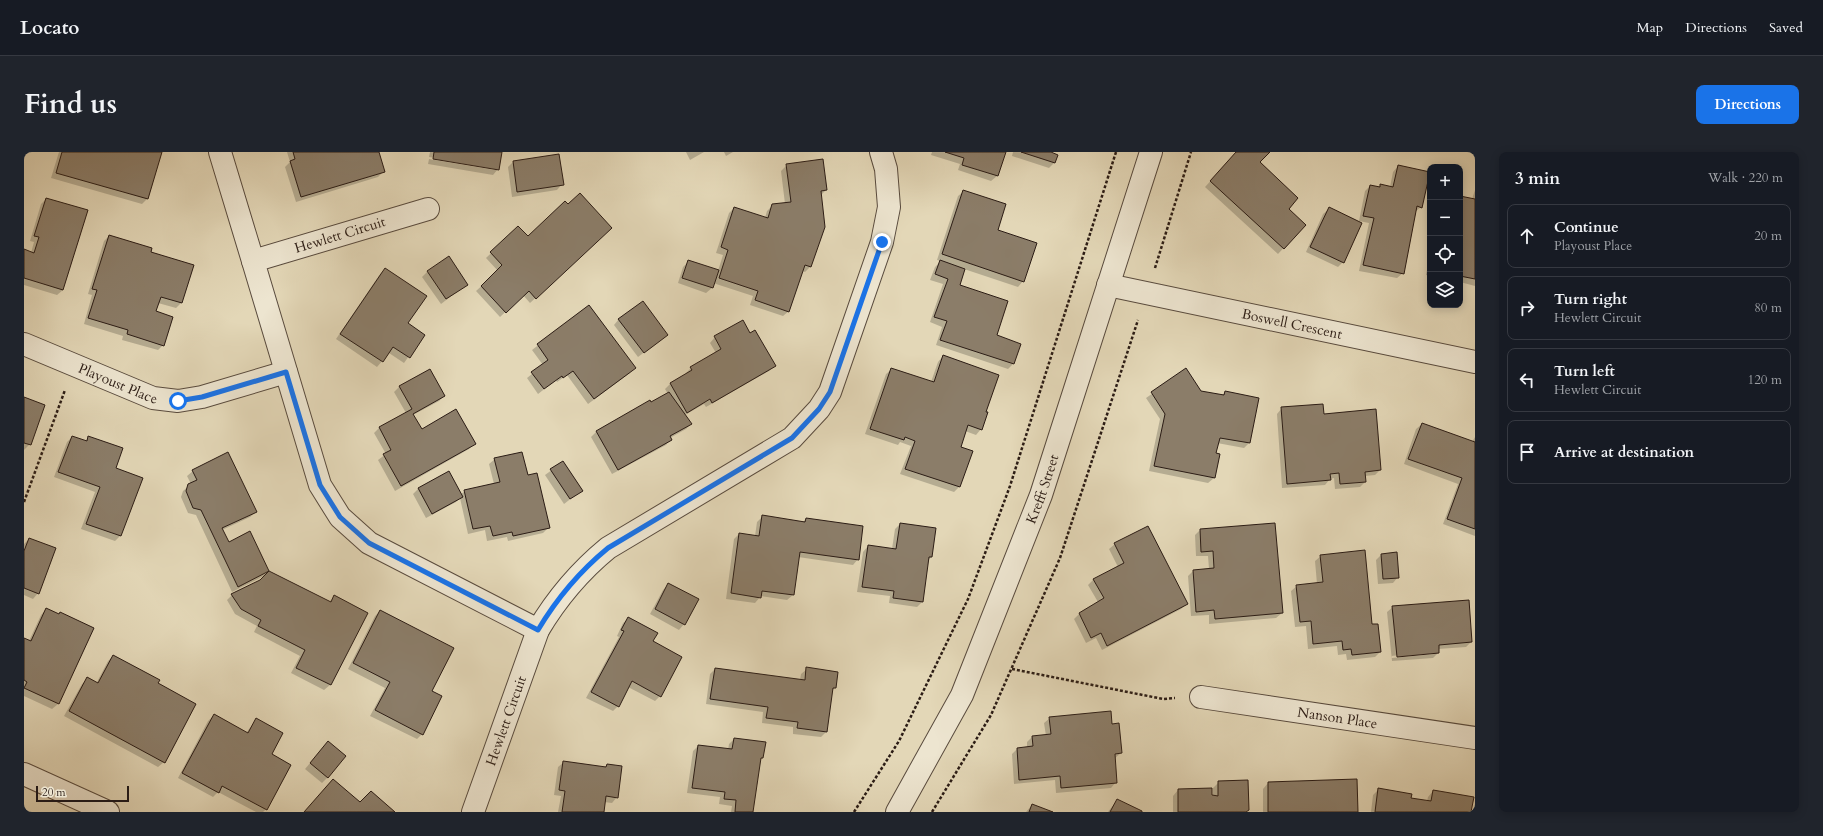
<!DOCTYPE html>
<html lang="en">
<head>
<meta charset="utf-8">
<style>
	:root { --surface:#171b24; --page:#20242c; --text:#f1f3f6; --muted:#9ea1a6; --line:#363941; --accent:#1a73e8 }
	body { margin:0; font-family:Cardo,serif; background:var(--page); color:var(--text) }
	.controls { position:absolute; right:12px; top:12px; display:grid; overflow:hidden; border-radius:8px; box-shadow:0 2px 10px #0003 }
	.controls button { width:36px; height:36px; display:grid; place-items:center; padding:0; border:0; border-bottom:1px solid var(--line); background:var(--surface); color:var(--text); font:20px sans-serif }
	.scale { position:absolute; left:12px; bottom:10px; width:93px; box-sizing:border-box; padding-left:4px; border:2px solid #2b1c15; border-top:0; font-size:11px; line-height:14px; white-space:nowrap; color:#2b1c15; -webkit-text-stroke:3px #ede5d0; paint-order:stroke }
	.stop { position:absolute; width:12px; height:12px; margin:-9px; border:3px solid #1a73e8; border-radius:50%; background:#fff }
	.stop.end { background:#1a73e8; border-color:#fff; box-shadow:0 1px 4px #0008 }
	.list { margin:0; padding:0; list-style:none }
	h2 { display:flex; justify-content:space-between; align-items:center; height:52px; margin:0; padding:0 16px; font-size:17px }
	h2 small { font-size:13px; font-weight:400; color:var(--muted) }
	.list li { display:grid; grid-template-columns:26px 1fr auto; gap:12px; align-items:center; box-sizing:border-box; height:64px; margin:0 8px 8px; padding:0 8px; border:1px solid var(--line); border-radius:8px }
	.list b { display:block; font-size:15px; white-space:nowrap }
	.list p { margin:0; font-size:13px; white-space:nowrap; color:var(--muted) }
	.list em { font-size:13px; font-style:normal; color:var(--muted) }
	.icon { flex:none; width:22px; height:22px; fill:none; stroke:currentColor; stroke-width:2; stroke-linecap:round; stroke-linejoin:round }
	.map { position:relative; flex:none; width:1451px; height:660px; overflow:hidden; border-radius:8px }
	header { display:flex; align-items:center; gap:24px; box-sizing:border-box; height:56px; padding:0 20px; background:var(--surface); border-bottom:1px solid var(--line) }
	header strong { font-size:19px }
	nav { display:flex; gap:22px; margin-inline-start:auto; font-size:14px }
	.intro { display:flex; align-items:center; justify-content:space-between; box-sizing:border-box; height:96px; padding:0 24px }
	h1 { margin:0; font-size:28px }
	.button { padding:10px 18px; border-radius:8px; background:var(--accent); color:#fff; font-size:14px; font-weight:700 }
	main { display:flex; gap:24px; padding:0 24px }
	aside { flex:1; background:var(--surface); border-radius:8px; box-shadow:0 2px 10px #0003 }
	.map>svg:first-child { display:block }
</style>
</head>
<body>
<header>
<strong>Locato</strong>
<nav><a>Map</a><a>Directions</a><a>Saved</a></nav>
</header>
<div class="intro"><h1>Find us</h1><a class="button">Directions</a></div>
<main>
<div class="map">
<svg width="1451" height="660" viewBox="0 0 1451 660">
	<rect width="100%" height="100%" fill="#e3d7b7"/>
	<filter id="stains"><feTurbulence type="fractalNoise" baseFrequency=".005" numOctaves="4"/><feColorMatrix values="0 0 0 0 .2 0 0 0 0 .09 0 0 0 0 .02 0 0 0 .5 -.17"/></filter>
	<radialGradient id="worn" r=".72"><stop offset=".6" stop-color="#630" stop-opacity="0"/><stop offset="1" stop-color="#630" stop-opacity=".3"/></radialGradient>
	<g fill="#0003" fill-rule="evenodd">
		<path d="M35,0H137L123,47L118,52L27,26Z"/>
		<path d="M263,0H354L360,19L354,25L272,50L261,15L266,10Z"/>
		<path d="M406,0H477L474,17L469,23L404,12L405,7L471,18V16L405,5Z"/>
		<path d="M662,0H680L666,8Z"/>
		<path d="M700,0H709L702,4Z"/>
		<path d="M908,0H981L973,24L967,29L934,18L936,12L907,3Z"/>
		<path d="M989,0H1026L1030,11L1025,16L988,4Z"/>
		<path d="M1213,0H1244L1234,11L1263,57L1281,73L1254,102L1181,35Z"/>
		<path d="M489,10L538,32L533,38L488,45L484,15Z"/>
		<path d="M763,13L802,38L797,43L786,115L781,120L778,119L765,159L759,164L726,153L729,144L689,131L688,136L682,141L654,131L659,115L665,109L694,119L699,103L692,101L705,61L710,56L741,66L743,59L749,53L761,52L757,19Z"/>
		<path d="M1374,14L1397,55L1391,60L1379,121L1373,126L1335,119L1345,71L1335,69L1341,39L1346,34L1354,36L1357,33L1366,35L1369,20Z"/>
		<path d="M1451,38V134L1436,130V45L1448,47Z"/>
		<path d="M940,39L972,79L999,129L994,135L940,117L935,134L972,184L996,192L989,212L984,217L912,193L918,175L906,170L919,132L906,128L911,115L917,109L913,108L934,44Z"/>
		<path d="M22,47L39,138L33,143L0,133V99L7,101L10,90L6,89L17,52Z"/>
		<path d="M1305,57L1319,110L1314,115L1282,100L1299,62Z"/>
		<path d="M494,75L504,85L582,81L506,151L499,143L476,165L452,139L474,119L462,106Z"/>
		<path d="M85,84L125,100L157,151L152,156L134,151L131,160L139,193L134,198L98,188L99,184L60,172L68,143L64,142L80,89Z"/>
		<path d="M1406,104V124L1402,123Z"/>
		<path d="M361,117L383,172L400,183L380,211L365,201L353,215L312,187L356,122Z"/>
		<path d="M403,120L443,132L417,152L398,125Z"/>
		<path d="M565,154L606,221L564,252L543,223L533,230L532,228L514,242L503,226L519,213L508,198Z"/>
		<path d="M595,167L643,183L614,205L590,173Z"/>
		<path d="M725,183L750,214L745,219L682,255L680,252L661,263L667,272L662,277L646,286L647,287L642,293L588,322L567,285L572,280L644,242L641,237L646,232L662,223V221L667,216L692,201L686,191L691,185Z"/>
		<path d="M919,204L961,261L957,277L952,283L941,279L936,295L948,299L935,335L930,340L876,322L887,294L876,290L874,293L841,282L862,222L868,217L907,230L914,210Z"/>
		<path d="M405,218L420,244L415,249L389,263L398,278L450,291L445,297L371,339L354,308L362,302L350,281L355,276L382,261L370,240L375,235Z"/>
		<path d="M1162,218L1176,240L1198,244L1201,240L1234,247L1225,291L1220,296L1193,291L1191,302L1195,303L1190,326L1184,331L1125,319L1136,267L1122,246Z"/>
		<path d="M0,246L6,292L0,298Z"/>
		<path d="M1258,256L1299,263L1356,318L1351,323L1341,324V330L1336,335L1311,337L1310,326L1306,327L1301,333L1258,336L1253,262Z"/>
		<path d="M1398,272L1448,290L1451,285V384L1419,372L1434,332L1380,312L1392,277Z"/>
		<path d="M48,285L60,290L65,285L91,317L118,326L96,384L91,389L57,377L71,340L30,325L43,290Z"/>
		<path d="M471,307L504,324L525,375L519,381L484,389L483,385L463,389L461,378L444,382L436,346L432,350L402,366L389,342L394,337L436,343L441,339L470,332L465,312Z"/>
		<path d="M539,310L558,338L540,352L521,323Z"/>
		<path d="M169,319L232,360L226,365L198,378L204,391L226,381L245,420L305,450L310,444L343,461L306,533L300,538L267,521L276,504L230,480L233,474L211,462L203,448L208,443L237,429L242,423L208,440L172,363L164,361L157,345L159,339L167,332L163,324Z"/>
		<path d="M739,364L779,370L782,367L834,407L829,413L774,405L769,443L763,448L737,444L731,451L702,447L710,387L715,382L731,384L733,370Z"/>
		<path d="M876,372L907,405L904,409L898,450L893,455L865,451L866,444L833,440L839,400L844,394L868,397L871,377Z"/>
		<path d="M1176,378L1258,461L1252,466L1185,472V463L1167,464L1164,424L1169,419L1185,417L1184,404H1172L1171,383Z"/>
		<path d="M5,387L14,441L9,447L0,443V392Z"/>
		<path d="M1091,392L1163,452L1157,457L1078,498L1072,486L1062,491L1050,467L1055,462L1074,450L1064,433L1070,427L1094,415L1085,397Z"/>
		<path d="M1357,403L1374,425L1369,431L1354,432L1352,408Z"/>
		<path d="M1297,404L1348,473L1356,500L1351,505L1323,508L1322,502L1314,503L1313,494L1284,497L1282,474L1271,475L1267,439L1273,434L1293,432L1291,409Z"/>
		<path d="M644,433L660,472L655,478L626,462L639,438Z"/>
		<path d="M1369,455L1447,490L1442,495L1414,497V501L1409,506L1368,509L1363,460ZM1410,500V502L1368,506L1367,504Z"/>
		<path d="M22,457L69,476L34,552L28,557L0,544V487L5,489L17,463Z"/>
		<path d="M356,459L398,582L393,587L346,564L361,536L324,517L351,464Z"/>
		<path d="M605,466L627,490L636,544L631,549L604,535L594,554L589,559L562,546L595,485L593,484L599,471Z"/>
		<path d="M89,504L132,532L140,610L134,615L40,564L58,532L63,527L72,532L84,509Z"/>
		<path d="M691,517L776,528L777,522L783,517L811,535L808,539L802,580L797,585L769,582V575L738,571L739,560L682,552L686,522Z"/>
		<path d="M190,563L222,581L232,568L246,603L242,657L239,660H232L194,640L189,645L154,626L184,569Z"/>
		<path d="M1026,566L1087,573L1097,601L1090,607L1092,630L1087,636L1032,641L1031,628L990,632L988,602L993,597L1003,596V590L1008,585L1022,584L1020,571Z"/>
		<path d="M710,587L738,606L735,609L728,660H707L708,654L695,652L696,645L663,641L669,599L674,594L704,598L705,592Z"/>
		<path d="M304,590V625L298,631L281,617Z"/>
		<path d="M540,610L581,615L583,613L593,645L588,651L580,650L579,660H534L537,644L530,643L534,615Z"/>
		<path d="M1195,630L1222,660H1149V644L1154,638L1189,644V636Z"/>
		<path d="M1244,631L1333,660H1239V637Z"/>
		<path d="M1355,637L1386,647L1403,649L1404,645L1409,639L1446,660H1347L1349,643Z"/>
		<path d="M1093,648L1117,660H1084Z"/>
		<path d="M1008,653L1026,660H1002Z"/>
	</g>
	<g fill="#8b7d69" stroke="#2b1c15">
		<path d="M38,0H138L124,47L32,21Z"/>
		<path d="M269,0H355L361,20L277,45L266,9L271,7Z"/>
		<path d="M410,0H478L475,18L409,7Z"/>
		<path d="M921,0H982L974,24L938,13L940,6Z"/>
		<path d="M997,0H1027L1034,3L1031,11Z"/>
		<path d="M1212,0H1246L1236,10L1274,46L1265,57L1282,73L1260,97L1186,29Z"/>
		<path d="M535,2L540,33L493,40L489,9Z"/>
		<path d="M799,7L803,38L797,39L801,75L787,115L781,113L765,160L731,148L734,139L695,126L704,98L697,95L710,55L744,66L748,52L767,50L762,12Z"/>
		<path d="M1374,13L1406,20L1398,56L1393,54L1380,122L1339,113L1350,66L1339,64L1346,33L1356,35V32L1369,35Z"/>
		<path d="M939,38L982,52L974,78L1013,91L1000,130L918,102Z"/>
		<path d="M556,41L588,76L512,147L505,139L482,161L457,134L478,113L466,100L494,74L504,84L541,49L544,52Z"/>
		<path d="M1436,44L1451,47V127L1436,124Z"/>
		<path d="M22,46L64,58L39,138L0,126V97L10,101L15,85L10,84Z"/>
		<path d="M1305,55L1338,71L1320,111L1286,95Z"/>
		<path d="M85,83L128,96L127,100L170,113L158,151L137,145L132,159L149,165L140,194L103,182L104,178L64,166L73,138L68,137Z"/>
		<path d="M425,104L444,133L422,147L403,119Z"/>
		<path d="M664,108L695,118L689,136L658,126Z"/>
		<path d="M916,108L941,117L936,133L984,149L973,183L997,192L990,212L916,188L923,169L910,165L924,127L911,122Z"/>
		<path d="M361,116L403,144L384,171L401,183L386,206L369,195L359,210L316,182Z"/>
		<path d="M619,149L644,183L620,201L594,167Z"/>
		<path d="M565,153L612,216L570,247L549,219L539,226L538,224L520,237L507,220L524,208L513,192Z"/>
		<path d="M719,168L726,181L731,178L752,214L688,251L686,247L663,261L646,231L668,218L666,215L697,197L690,184Z"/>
		<path d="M919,203L975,223L962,260H964L958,278L944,273L937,295L949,299L936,335L881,317L891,289L881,285L880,288L846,277L867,216L910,230Z"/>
		<path d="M1162,216L1177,239L1200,243L1201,239L1235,246L1226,291L1196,286L1192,301L1196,302L1191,326L1130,314L1141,262L1127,240Z"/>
		<path d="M406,217L421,244L389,262L398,277L432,257L452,292L377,334L359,302L367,298L355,275L388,257L375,234Z"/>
		<path d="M645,240L668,272L646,284L648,288L594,318L572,279L626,248L627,250Z"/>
		<path d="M0,245L21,253L7,293L0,291Z"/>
		<path d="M1299,252L1300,262L1352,257L1357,318L1341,320L1342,330L1316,332L1315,321L1306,322L1307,328L1263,332L1257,255Z"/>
		<path d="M1398,271L1451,290V377L1423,367L1438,326L1384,307Z"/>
		<path d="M48,284L63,289L64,284L99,296L92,316L119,326L97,384L62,372L76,335L34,320Z"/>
		<path d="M204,300L233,360L198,376L205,390L226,379L245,419L214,435L177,358L169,356L162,339L164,332L173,328L168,318Z"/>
		<path d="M498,300L504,323L513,321L526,376L489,384L488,380L469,384L466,374L449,377L440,338L476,330L470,306Z"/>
		<path d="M539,309L559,339L546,347L526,317Z"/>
		<path d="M425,319L439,345L408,362L394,336Z"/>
		<path d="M738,363L781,370L782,366L839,374L835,408L776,400L770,443L738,439L737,446L707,441L715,381L735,384Z"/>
		<path d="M876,371L912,376L908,405H905L899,450L869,446L870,439L838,435L844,393L872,397Z"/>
		<path d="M1251,371L1259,461L1191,467L1190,458L1172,460L1169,418L1190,416L1189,399L1177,400L1176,377Z"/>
		<path d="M1124,374L1164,452L1083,494L1077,481L1067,486L1055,461L1080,446L1069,427L1100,411L1090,391Z"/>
		<path d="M5,386L32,396L15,442L0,436V399Z"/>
		<path d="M1341,398L1348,472H1354L1357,500L1328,503L1327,497L1319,498L1318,489L1289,492L1287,469L1276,470L1272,433L1299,430L1296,403Z"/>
		<path d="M1373,400L1375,426L1359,427L1357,402Z"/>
		<path d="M245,419L307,450L310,443L344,461L307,533L272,516L281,498L234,474L237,468L217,457L207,442L236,428Z"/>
		<path d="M644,431L675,447L661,473L631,457Z"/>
		<path d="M1445,448L1448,490L1415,493V501L1373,505L1368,454Z"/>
		<path d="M22,456L35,462L36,460L70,476L35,552L0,536L3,530L0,528V486L7,489Z"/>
		<path d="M356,458L430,496L408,539L418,544L399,583L351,558L366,530L329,511Z"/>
		<path d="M604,465L634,481L629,489L658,505L637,545L608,529L595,555L567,540L600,479L597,478Z"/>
		<path d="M89,503L136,528L134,531L172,552L141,611L45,559L63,525L74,531Z"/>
		<path d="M782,515L814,520L812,536H809L803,580L773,576L774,570L742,566L744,555L686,547L691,516L781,528Z"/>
		<path d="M1087,559L1088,572L1095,571L1098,601L1091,602L1093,631L1037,636L1036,624L995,628L993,596L1009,594L1008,584L1027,582L1025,565Z"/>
		<path d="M190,562L224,581L232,566L259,581L248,602L267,613L243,658L198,634L195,641L158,621Z"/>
		<path d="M710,586L742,590L739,606H737L729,660H711L712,648L700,647L701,640L668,636L674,593L708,597Z"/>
		<path d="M304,589L322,604L304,626L286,611Z"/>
		<path d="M539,609L582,615L583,612L598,614L594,646L582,644L580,660H538L541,639L535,638Z"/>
		<path d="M309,627L336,650L347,639L371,660H280Z"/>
		<path d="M1333,627L1334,660H1244V630Z"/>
		<path d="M1224,628L1225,658L1222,660H1154V637L1188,636V643L1194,644V629Z"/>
		<path d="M1354,636L1388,642L1387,646L1407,649L1409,638L1450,645L1447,660H1351Z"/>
		<path d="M1093,647L1118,659V660H1086Z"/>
		<path d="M1008,652L1029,660H1005Z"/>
	</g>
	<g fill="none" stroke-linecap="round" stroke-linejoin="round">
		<defs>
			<g id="minor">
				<path d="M196,0L229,109"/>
				<path d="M404,57L229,109L296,333L316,365L345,391L514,478"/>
				<path id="s1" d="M1084,133L1451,210"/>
				<path id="s2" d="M0,192L129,246L154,249L178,245L262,220"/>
				<path id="s3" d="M1177,545L1451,586"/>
				<path d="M0,622L84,660"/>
				<path id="s4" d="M449,660L514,478C533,446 556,419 584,396L768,286L795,257L806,240L858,90L865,55L862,17L857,0"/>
				<path id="s5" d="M873,660L938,543L1017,343L1127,0"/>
			</g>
		</defs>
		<use href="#minor" stroke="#594b3e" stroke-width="24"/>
		<g stroke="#2b1c15" stroke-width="2.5" stroke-dasharray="3 2" stroke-linecap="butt">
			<path d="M1131,116L1167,0"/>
			<path d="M0,350L41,238"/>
			<path d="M988,517L1139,547L1151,546"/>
			<path d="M830,660L875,589L944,447L986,334L1092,0"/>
			<path d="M908,660L967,563L1036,406L1114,168"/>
		</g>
		<use href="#minor" stroke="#ede5d0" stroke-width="22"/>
	</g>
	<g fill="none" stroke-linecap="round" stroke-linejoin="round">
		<path stroke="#1a73e8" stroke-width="5" d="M154,249L178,245L262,220L296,333L316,365L345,391L514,478C533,446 556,419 584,396L768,286L795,257L806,240L858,90"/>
	</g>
	<g text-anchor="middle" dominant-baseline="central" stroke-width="3.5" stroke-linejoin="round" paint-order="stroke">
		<g font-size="14" fill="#2b1c15" stroke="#ede5d0">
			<text transform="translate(316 83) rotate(-17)">Hewlett Circuit</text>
			<text stroke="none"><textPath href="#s1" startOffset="188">Boswell Crescent</textPath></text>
			<text stroke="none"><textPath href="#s2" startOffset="102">Playoust Place</textPath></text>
			<text stroke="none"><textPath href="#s5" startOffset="355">Krefft Street</textPath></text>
			<text stroke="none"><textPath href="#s3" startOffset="138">Nanson Place</textPath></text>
			<text stroke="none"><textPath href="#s4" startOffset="97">Hewlett Circuit</textPath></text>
		</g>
	</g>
	<rect width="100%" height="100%" filter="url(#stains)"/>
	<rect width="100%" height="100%" fill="url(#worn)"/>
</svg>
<div class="controls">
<button>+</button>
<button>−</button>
<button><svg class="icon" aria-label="locate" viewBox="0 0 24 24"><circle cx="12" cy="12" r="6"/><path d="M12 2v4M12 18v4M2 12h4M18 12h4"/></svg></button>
<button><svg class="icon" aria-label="layers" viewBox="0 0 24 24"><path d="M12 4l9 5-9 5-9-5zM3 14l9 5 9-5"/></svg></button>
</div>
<div class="scale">20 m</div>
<div class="stop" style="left:154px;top:249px"></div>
<div class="stop end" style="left:858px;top:90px"></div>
</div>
<aside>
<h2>3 min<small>Walk · 220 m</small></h2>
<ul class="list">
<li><svg class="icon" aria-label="ahead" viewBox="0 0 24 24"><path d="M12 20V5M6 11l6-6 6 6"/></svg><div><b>Continue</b><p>Playoust Place</p></div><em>20 m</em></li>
<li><svg class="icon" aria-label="right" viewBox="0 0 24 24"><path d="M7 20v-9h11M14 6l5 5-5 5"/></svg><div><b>Turn right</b><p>Hewlett Circuit</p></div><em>80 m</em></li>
<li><svg class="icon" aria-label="left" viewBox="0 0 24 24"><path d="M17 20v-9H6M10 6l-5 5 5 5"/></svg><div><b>Turn left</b><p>Hewlett Circuit</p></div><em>120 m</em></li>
<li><svg class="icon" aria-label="arrive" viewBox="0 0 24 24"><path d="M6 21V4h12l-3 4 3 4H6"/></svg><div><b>Arrive at destination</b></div></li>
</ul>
</aside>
</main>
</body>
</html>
